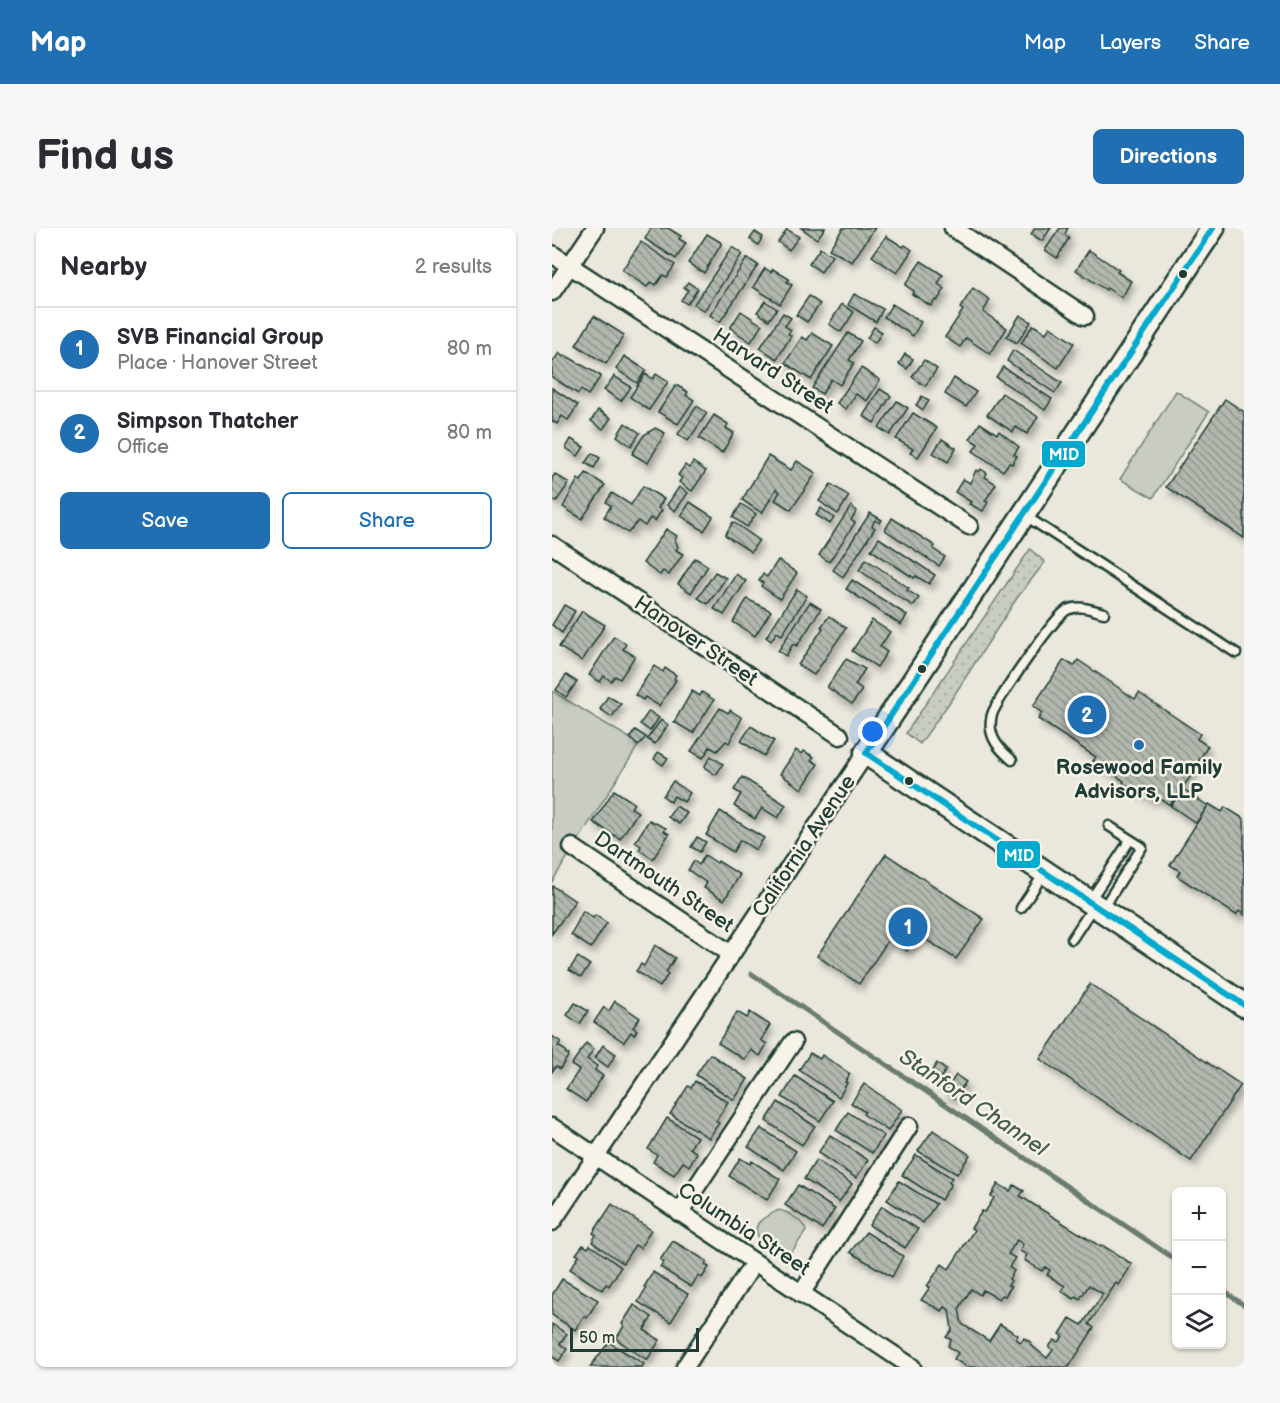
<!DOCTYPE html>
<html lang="en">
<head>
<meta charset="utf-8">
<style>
	:root { --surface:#fff; --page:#f7f7f7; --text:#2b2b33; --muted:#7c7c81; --line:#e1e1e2; --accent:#1f6fb2 }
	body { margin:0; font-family:"Balsamiq Sans",sans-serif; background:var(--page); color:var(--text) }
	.controls { position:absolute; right:18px; bottom:18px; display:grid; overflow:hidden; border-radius:9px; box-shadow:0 2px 4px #0004 }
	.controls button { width:54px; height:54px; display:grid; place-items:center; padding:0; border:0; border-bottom:2px solid var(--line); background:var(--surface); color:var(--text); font:30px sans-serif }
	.scale { position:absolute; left:18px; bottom:15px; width:129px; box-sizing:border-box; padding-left:6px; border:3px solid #1f3d34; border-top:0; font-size:16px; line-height:21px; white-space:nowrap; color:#1f3d34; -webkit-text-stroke:4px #f7f3e8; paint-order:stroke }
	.you { position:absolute; left:321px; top:504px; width:21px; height:21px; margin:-15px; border:4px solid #fff; border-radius:50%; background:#1a73e8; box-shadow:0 0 0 9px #1a73e833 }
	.badge { display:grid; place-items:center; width:39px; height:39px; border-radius:50%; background:var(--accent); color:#fff; font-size:20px; font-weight:700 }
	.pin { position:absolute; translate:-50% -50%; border:3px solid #fff; box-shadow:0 2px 6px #0006 }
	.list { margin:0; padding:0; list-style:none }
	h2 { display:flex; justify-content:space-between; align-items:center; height:78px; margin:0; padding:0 24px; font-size:26px }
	h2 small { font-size:20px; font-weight:400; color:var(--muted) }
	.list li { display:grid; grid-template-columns:39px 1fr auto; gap:18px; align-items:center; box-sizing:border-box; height:84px; padding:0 24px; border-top:2px solid var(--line) }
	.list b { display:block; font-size:22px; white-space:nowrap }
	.list p { margin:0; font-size:20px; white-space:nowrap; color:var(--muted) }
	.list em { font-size:20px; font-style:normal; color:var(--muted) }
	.actions { display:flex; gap:12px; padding:18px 24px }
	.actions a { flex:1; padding:14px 0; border:2px solid var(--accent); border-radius:9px; text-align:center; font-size:21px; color:var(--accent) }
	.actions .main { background:var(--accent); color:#fff }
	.icon { flex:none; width:33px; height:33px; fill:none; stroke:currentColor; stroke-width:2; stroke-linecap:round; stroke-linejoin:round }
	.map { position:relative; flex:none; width:692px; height:1139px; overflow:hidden; border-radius:9px }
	header { display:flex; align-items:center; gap:36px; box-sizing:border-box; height:84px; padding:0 30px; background:var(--accent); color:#fff }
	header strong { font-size:28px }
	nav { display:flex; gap:33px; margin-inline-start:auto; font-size:21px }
	.intro { display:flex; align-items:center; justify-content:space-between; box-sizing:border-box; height:144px; padding:0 36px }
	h1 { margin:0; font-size:42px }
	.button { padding:15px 27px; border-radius:9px; background:var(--accent); color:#fff; font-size:21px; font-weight:700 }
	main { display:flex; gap:36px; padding:0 36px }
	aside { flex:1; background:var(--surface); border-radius:9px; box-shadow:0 2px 4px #0004 }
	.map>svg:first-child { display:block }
</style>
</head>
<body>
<header>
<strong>Map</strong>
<nav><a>Map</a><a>Layers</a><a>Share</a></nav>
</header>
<div class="intro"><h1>Find us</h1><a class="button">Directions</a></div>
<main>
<aside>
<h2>Nearby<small>2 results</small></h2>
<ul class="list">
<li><span class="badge">1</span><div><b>SVB Financial Group</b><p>Place · Hanover Street</p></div><em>80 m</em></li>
<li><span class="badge">2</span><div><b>Simpson Thatcher</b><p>Office</p></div><em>80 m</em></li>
</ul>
<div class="actions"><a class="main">Save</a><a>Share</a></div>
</aside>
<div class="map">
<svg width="692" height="1139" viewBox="0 0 692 1139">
	<defs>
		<pattern id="grass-dots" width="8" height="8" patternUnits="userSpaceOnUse" patternTransform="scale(1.5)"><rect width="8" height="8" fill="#c8ccc1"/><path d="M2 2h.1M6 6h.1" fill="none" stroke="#abb0a6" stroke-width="1.8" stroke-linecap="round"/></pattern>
		<pattern id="building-back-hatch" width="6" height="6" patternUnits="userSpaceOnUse" patternTransform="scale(1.5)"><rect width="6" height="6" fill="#b2b8ae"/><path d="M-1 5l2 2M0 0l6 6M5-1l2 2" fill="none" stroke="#90978e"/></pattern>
		<filter id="shadow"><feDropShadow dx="3.5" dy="6" stdDeviation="3" flood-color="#0004"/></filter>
	</defs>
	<rect width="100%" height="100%" fill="#eae8dd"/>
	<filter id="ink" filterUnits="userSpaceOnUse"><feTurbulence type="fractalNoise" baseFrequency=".0167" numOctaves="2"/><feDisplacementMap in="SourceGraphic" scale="12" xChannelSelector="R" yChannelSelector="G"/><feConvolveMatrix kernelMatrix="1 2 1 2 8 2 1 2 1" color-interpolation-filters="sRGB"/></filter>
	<g filter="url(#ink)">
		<path fill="url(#grass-dots)" stroke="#74847a" stroke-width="1.5" d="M478,321L493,334L465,370L397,475L368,516L354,505Z"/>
		<g fill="#c8ccc1" stroke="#74847a" stroke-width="1.5">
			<path d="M624,163L657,184L601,270L568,251Z"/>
			<path d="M0,463L84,514L83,516L86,518L0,654Z"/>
			<path d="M227,982C236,984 252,993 254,1003L241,1022L235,1026L206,1008C199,994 215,988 227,982Z"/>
		</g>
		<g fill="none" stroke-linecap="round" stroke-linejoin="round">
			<g stroke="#6a7c72" stroke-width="5">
				<path d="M200,746L624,1032"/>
				<path d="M670,1062L692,1077"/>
			</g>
		</g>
		<g fill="url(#building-back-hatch)" stroke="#1f3d34" stroke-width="1.5" fill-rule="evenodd" filter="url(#shadow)">
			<path d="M99,0H116L129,8L127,11L134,15L124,31L93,11Z"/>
			<path d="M249,0H273L265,11Z"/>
			<path d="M291,0H323L300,34L277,21Z"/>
			<path d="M483,0H499L490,13L479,6Z"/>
			<path d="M508,0H516L513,6L517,10L505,30L493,22Z"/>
			<path d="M235,1L247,9L237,22L226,14Z"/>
			<path d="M203,4L211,9L206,17L198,11Z"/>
			<path d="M155,6L170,15L152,45L136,35Z"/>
			<path d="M334,8L351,19L353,17L360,22L345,45L320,28Z"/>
			<path d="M89,14L123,37L115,49L111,47L104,57L99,54L95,59L70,42Z"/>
			<path d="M180,19L190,26L152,83L142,76Z"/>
			<path d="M268,20L280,28L269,44L257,36Z"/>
			<path d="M537,22L567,42L565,44L579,53L570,70L555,60L554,62L524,42Z"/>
			<path d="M195,30L206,37L168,94L158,87Z"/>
			<path d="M369,33L391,47L386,56L393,61L385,73L383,72L379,78L360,66L362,63L353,57Z"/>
			<path d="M213,40L219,44L221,41L237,51L235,54L240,57L228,76L201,59Z"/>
			<path d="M136,54L146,61L135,76L129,72L136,62L132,59Z"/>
			<path d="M421,60L438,72L431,84L455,100L438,126L414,110L408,119L393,109L411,82L408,80Z"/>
			<path d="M302,66L331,81L324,94L296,77Z"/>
			<path d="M257,68L268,76L255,94L244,87Z"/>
			<path d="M213,73L225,81L217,92L205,84Z"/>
			<path d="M290,76L302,84L289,104L277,96Z"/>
			<path d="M340,76L369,94L361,108L332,89Z"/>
			<path d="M189,83L210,97L199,114L178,100Z"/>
			<path d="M231,85L239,90L233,98L239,102L236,106L239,108L225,131L208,120Z"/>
			<path d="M468,87L479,94L465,115L454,109Z"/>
			<path d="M42,88L72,107L54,136L24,117Z"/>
			<path d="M481,97L494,105L498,99L522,115L506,140L469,115Z"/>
			<path d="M322,99L330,104L323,115L315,110Z"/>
			<path d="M260,105L281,118L259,152L233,135L250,109L255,112Z"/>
			<path d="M296,105L309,113L297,132L302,135L288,157L279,151L270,166L260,160Z"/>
			<path d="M461,122L510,155L503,165L455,133Z"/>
			<path d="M7,125L11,129L13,127L49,148L36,167L29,162L26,166L0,149V135Z"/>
			<path d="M353,126L361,131L355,141L347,136Z"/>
			<path d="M72,128L94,142L85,155L64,141Z"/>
			<path d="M372,132L385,141L373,158L360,149Z"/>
			<path d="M451,139L500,171L493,182L444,149Z"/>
			<path d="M309,140L328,152L315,173L304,166L294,181L285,175Z"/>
			<path d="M93,146L101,151L104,146L116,154L97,182L78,169Z"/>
			<path d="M62,148L79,159L69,173L52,162Z"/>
			<path d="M402,150L424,164L414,179L393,166Z"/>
			<path d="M124,157L136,164L134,167L142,172L126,196L106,184Z"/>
			<path d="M0,160L26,177L16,192L10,188L5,196L0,193Z"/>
			<path d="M328,161L339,168L322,195L311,188Z"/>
			<path d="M450,165L486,189L475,206L464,199L461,204L435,187Z"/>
			<path d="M370,168L377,173L371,182L364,177Z"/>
			<path d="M673,171L692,184V310L614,259Z"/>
			<path d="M345,173L356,180L338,207L327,200Z"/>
			<path d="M145,178L155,185L136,213L126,206Z"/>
			<path d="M46,182L59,190L51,201L39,193Z"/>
			<path d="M361,185L385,200L366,229L358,225L361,221L344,211Z"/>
			<path d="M162,187L176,196L174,200L182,205L170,225L147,210Z"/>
			<path d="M73,195L88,205L79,218L65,208Z"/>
			<path d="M428,195L445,206L447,203L467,219L462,226L465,228L460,236L457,235L451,243L421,223L426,216L418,211Z"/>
			<path d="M103,200L113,205L96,235L80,226L92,207Z"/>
			<path d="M19,211L32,219L26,228L14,220Z"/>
			<path d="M390,211L404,220L396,234L381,225Z"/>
			<path d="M40,225L48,230L42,240L33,235Z"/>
			<path d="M216,228L239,242L245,233L264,245L239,282L223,272L228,264L224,261L210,285L190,272Z"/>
			<path d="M141,234L154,243L140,263L127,254L130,250L126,247L133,237L137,240Z"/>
			<path d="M429,241L435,245L433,249L444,256L433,273L436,274L431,283L417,276L419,274L403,264L411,251L418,255L424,242L427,244Z"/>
			<path d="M34,245L53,257L30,291L11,279L26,251L29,253Z"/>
			<path d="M3,246L17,255L4,274L0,271V250Z"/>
			<path d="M279,256L297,268L286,286L267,273Z"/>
			<path d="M91,258L112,271L106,280L110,282L103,293L98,290L93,298L86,293L76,305L52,289L59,278L54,274L60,265L79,277Z"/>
			<path d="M127,259L136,265L123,283L115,277Z"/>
			<path d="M138,274L161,289L152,303L129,288Z"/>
			<path d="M189,276L204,286L195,299L181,289Z"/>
			<path d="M299,278L305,283L299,292L303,295L277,334L267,327Z"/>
			<path d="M269,280L282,290L278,296L264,287Z"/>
			<path d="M318,285L330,292L328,295L323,292L320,298L323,300L291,349L281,342Z"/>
			<path d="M340,290L383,318L381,321L393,329L387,338L333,302Z"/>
			<path d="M181,294L207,312L199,324L173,307Z"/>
			<path d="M114,301L125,308L123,312L126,319L124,322L131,326L117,347L111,343L108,347L91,335Z"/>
			<path d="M327,310L383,347L377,356L364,348L362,350L319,322Z"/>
			<path d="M143,330L156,338L139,365L126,356Z"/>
			<path d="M314,331L357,360L355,362L367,370L361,378L307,342Z"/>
			<path d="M226,332L245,345L228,371L209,358L211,355L207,353L211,346L215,349Z"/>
			<path d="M163,344L174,350L156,376L146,370Z"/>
			<path d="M184,346L194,353L172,387L162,381Z"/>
			<path d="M300,352L355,387L349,397L294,361Z"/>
			<path d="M245,361L255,368L230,407L225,404L219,413L214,409Z"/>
			<path d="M195,371L219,383L203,408L181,394Z"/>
			<path d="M258,374L269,381L245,418L241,416L234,428L226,423Z"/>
			<path d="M12,377L23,383L10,405L0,397Z"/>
			<path d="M30,383L53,397L30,433L7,419Z"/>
			<path d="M277,388L294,400L262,447L246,437L271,400L269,399Z"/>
			<path d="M320,392L338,404L328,419L335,424L325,439L300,423Z"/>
			<path d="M62,408L74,416L71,421L83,428L68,451L63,448L59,453L52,448L48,454L37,447Z"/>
			<path d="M294,431L313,441L303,457L310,462L300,476L275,459Z"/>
			<path d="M512,432L522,438L526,432L583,471L587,465L648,506L645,511L656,518L644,537L646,538L618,577L604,568L601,572L585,562L584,564L571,555L572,553L541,533L544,529L486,491L490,485L481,478Z"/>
			<path d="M102,438L111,444L113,440L124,447L122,451L124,452L107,478L93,469L91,472L83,467Z"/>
			<path d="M14,447L25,454L14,469L4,462Z"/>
			<path d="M140,463L148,468L150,464L162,472L141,505L122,494Z"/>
			<path d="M56,468L69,476L60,489L48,481Z"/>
			<path d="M168,480L176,485L178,482L190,490L177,515L174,513L165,523L158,519L151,530L139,523Z"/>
			<path d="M97,483L107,490L98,503L88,496Z"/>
			<path d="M109,492L116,497L103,516L95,511Z"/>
			<path d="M199,498L222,513L212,528L189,513Z"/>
			<path d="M83,502L94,509L86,518L78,510Z"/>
			<path d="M244,522L250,526L252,523L262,529L259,532L266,536L250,561L228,546Z"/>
			<path d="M106,524L116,530L111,537L102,531Z"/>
			<path d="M159,528L171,536L164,547L152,539Z"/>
			<path d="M190,549L234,577L226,590L210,580L203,591L182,578L189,566L182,562Z"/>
			<path d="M121,553L138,565L132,574L122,568L119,574L111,568Z"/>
			<path d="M631,561L656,578L644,595L619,578Z"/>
			<path d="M62,562L82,575L79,580L86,584L68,611L41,594Z"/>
			<path d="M657,576L670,584L673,579L692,591V687L687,683L684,687L625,648L628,643L618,637Z"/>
			<path d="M124,578L135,585L127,596L116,589Z"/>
			<path d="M168,583L212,610L204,622L188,612L181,624L154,607Z"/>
			<path d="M97,592L114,600L112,603L117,606L101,631L87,622L89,618L83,614Z"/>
			<path d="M145,609L154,614L148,624L139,619Z"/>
			<path d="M334,626L432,691L404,731L367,707L355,723L337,711L307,756L265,728Z"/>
			<path d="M153,627L165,635L166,633L188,647L172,672L152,660L155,655L136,642L142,633L147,637Z"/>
			<path d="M1,658L23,673L0,706V659Z"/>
			<path d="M31,683L41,690L43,687L55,695L39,720L19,707Z"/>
			<path d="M103,717L123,730L114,744L116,746L108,759L84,743L89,736L92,738Z"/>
			<path d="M26,729L38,737L29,749L17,742Z"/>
			<path d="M538,756L689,857L639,933L488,831Z"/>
			<path d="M63,773L88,790L81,799L85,802L82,807L79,804L72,814L42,794L52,779L57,783Z"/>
			<path d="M23,775L36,783L28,796L15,787Z"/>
			<path d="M185,784L195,790L198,784L218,797L209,812L215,816L208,828L199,822L193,832L166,815Z"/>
			<path d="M0,808L9,814L6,818L14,823L13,825L17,827L8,841L4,838L0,844Z"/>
			<path d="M34,815L42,821L35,831L45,838L43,842L51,848L34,874L14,861L27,842L19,837Z"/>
			<path d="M51,817L64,826L56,839L43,830Z"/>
			<path d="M258,825L268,831L270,827L298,846L293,854L295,855L287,869L247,842Z"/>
			<path d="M158,826L196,851L182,872L144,847Z"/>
			<path d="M385,835L394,842L385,855L376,849Z"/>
			<path d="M404,847L414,854L402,870L392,864Z"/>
			<path d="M243,848L281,873L268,893L230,869Z"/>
			<path d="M143,853L176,874L164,893L167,895L157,910L118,886L136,858L139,860Z"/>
			<path d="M312,856L350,882L336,903L311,886L313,884L299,875Z"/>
			<path d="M226,874L263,898L250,917L214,893Z"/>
			<path d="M296,884L332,908L320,925L284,902Z"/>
			<path d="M115,890L145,909L138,920L145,925L137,938L131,934L122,947L101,934L105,927L96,921Z"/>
			<path d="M209,900L244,923L232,942L196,919Z"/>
			<path d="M381,902L418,927L405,946L366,923Z"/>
			<path d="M278,907L316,932L304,950L266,925Z"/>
			<path d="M364,927L400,950L397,954L399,956L389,972L350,947Z"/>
			<path d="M188,930L198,936L200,933L228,951L215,972L177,948Z"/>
			<path d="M264,932L300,956L287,974L252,951Z"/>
			<path d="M347,953L384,976L371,995L335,972Z"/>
			<path d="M446,956L458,963L462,957L472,963L468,968L549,1019L550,1017L580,1036L567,1057L564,1055L537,1096L542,1100L517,1139H415L402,1131L406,1125L396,1118L399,1112L394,1109L400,1102L397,1082L393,1079L390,1083L369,1072L378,1059L375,1058L390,1036L397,1041L422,1002L419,1000L430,983L433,984L442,970L439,968ZM465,1012L471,1016L468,1023L475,1027L472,1032L490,1043L493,1039L498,1042L495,1047L513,1058L509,1063L522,1071L524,1068L528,1071L537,1057L551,1066L530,1097L518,1090L508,1106L511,1108L507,1114L502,1112L497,1119L501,1122L495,1130L479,1117L480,1115L472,1110L469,1114L464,1111L466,1107L448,1096L437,1113L410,1096L407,1081L419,1061L428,1067L431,1062L447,1071L450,1067L453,1068L459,1059L456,1057L459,1053L457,1051L462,1043L457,1039L463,1030L456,1026Z"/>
			<path d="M246,957L283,981L270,1001L233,977Z"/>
			<path d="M60,976L99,1002L88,1020L83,1017L71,1035L40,1014L44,1007L41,1005Z"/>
			<path d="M330,978L366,1001L353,1020L317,997Z"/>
			<path d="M314,1004L351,1028L340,1049L298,1024Z"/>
			<path d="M121,1013L155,1033L153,1037L157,1039L150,1050L146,1048L139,1059L108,1039L112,1034L108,1032Z"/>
			<path d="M31,1017L36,1020L38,1017L69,1039L57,1058L54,1056L50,1062L18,1041L27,1028L24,1026Z"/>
			<path d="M101,1044L136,1066L119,1094L86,1074L94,1060L92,1059Z"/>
			<path d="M10,1051L46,1072L35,1090L32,1088L23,1102L0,1087V1067Z"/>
			<path d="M82,1077L100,1089L92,1102L108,1112L95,1132L64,1111L72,1098L70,1096Z"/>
			<path d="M0,1096L15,1106L8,1116L15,1121L7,1133L0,1129Z"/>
			<path d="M57,1114L92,1136L90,1139H38Z"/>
		</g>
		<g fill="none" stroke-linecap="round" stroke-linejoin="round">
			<defs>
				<g id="lane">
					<path d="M472,287L684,425"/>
					<path d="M460,532C451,524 441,515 439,502C438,497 439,488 441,484C449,467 502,389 515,382C527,376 540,382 552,385"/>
					<path d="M537,674L578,612"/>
					<path d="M469,680L493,644"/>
					<path d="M550,682L590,619L557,598"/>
					<path d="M520,711L541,679"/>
				</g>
				<g id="street">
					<path d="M401,0L533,88"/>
					<path d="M0,26L417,298"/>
					<path d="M0,64L43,0"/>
					<path d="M0,317L288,508"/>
					<path d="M20,619L179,726"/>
					<path d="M0,899L360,1139"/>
					<path d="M127,985L241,814"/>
					<path d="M0,994L314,525"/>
					<path d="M249,1066L357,898"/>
					<path d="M133,1139L202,1035"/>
				</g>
				<path id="secondary" d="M661,0L314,525L692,777"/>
			</defs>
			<use href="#lane" stroke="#1f3d34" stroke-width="13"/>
			<use href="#street" stroke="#1f3d34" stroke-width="21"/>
			<use href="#secondary" stroke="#1f3d34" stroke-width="27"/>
			<use href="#lane" stroke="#f7f3e8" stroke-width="8"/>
			<use href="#street" stroke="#f7f3e8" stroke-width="16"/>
			<use href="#secondary" stroke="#f7f3e8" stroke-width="22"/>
			<defs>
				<path id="bus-1" d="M661,0L314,525L692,777"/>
			</defs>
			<use href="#bus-1" stroke="#f7f3e8" stroke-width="10"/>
			<use href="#bus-1" stroke="#00a9ce" stroke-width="6"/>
		</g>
	</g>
	<g fill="#1f3d34" stroke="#f7f3e8" stroke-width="2">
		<circle cx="631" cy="46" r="5"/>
		<circle cx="370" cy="441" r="5"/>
		<circle cx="357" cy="553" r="5"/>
	</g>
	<circle fill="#1f6fb2" stroke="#f7f3e8" stroke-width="2" cx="587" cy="517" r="6"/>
	<g text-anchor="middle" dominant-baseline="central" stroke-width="5" stroke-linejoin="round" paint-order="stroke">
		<g font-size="21" fill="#1f3d34" stroke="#f7f3e8">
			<text transform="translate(221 143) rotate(33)">Harvard Street</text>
			<text transform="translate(144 413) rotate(34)">Hanover Street</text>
			<text transform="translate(252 618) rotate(-56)">California Avenue</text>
			<text transform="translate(112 654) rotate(34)">Dartmouth Street</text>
			<text transform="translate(192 1001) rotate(33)">Columbia Street</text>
		</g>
		<g font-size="21" font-weight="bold" fill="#1f3d34" stroke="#f7f3e8">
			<text x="587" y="539">Rosewood Family<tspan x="587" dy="24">Advisors, LLP</tspan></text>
		</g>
		<g font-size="22" font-style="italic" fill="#445c53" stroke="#f7f3e8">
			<text transform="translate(421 875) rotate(34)">Stanford Channel</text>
		</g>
	</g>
	<g stroke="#f7f3e8" stroke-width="2">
		<rect x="489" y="212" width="45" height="28" rx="6" fill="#00a9ce"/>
		<rect x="444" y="612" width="45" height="29" rx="6" fill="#00a9ce"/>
	</g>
	<g font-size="16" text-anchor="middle" font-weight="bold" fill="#fff">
		<text x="512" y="232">MID</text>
		<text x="467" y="633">MID</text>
	</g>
</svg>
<div class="controls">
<button>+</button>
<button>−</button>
<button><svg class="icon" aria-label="layers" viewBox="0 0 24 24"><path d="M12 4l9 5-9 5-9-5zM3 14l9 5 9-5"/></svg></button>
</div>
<div class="scale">50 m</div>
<div class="you"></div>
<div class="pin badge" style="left:356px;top:699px">1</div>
<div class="pin badge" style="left:535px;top:487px">2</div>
</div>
</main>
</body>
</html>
